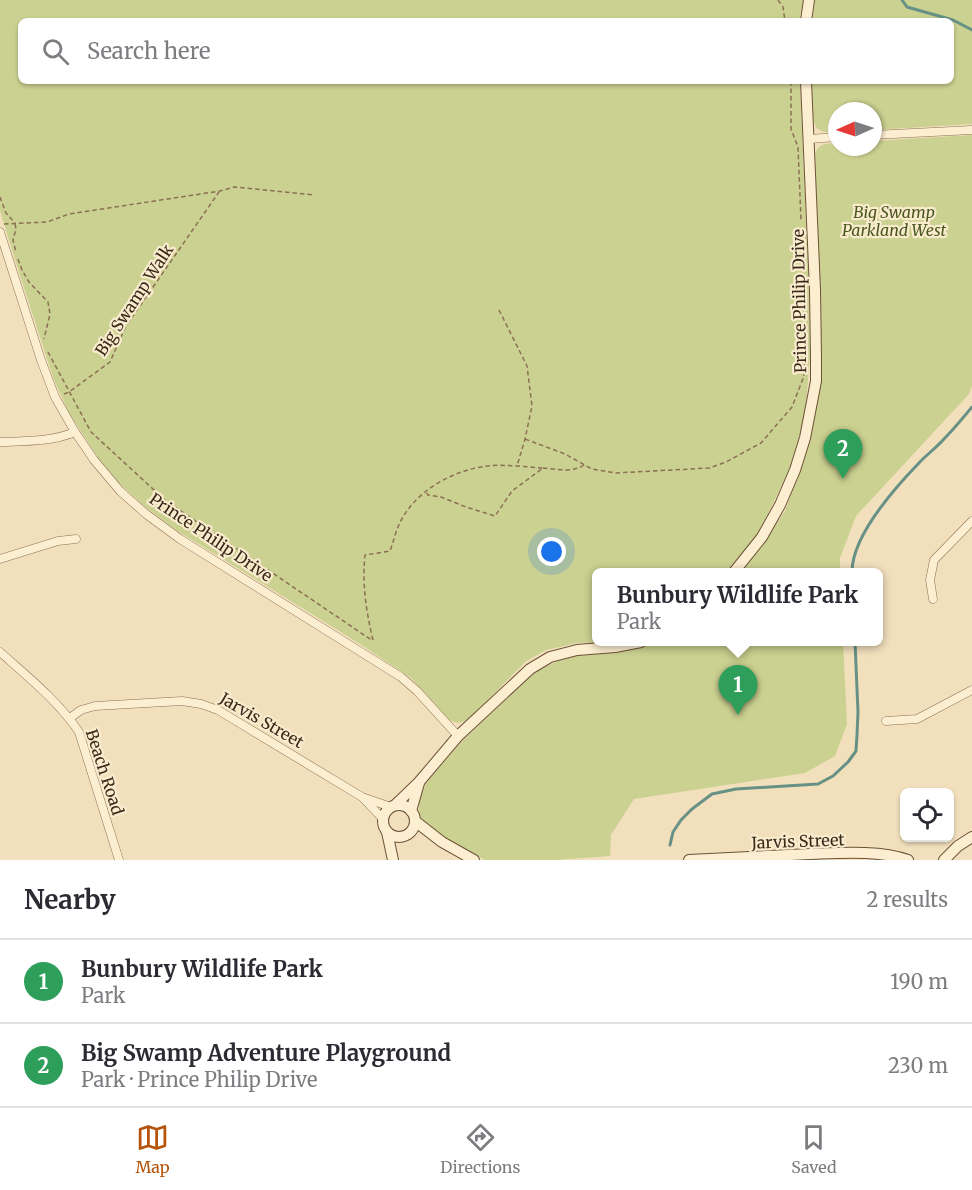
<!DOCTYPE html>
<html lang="en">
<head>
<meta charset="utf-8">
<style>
	:root { --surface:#fff; --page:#f7f7f7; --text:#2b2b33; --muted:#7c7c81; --line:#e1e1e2; --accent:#b45309 }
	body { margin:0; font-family:Merriweather,serif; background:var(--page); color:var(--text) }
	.controls { position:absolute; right:18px; bottom:18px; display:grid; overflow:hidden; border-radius:9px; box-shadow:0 2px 4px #0004 }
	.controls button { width:54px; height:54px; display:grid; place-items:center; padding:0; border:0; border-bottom:2px solid var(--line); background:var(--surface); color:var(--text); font:30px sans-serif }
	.compass { position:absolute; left:828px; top:102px; width:54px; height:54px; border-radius:50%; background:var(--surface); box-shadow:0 2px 4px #0004; rotate:267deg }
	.you { position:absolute; left:552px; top:552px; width:21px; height:21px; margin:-15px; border:4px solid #fff; border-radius:50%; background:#1a73e8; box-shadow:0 0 0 9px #1a73e833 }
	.badge { display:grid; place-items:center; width:39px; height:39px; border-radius:50%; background:var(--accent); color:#fff; font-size:20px; font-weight:700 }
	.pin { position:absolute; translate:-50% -50px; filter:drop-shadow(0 2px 3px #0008) }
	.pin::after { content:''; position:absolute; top:32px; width:21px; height:18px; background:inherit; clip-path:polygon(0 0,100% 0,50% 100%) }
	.popup { position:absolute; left:592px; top:568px; width:291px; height:78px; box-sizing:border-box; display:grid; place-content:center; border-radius:9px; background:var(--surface); filter:drop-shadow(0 2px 4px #0005); font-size:20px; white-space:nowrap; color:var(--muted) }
	.popup b { font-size:22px; color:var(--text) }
	.popup::after { content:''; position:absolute; left:50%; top:100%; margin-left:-12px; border:12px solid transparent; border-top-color:var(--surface) }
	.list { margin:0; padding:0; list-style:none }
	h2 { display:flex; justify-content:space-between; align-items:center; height:78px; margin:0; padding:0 24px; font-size:26px }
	h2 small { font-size:20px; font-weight:400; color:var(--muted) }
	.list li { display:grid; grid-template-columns:39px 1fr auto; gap:18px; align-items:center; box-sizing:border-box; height:84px; padding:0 24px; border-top:2px solid var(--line) }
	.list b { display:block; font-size:22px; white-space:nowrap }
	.list p { margin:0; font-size:20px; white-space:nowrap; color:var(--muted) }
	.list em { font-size:20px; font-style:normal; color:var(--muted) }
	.icon { flex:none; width:33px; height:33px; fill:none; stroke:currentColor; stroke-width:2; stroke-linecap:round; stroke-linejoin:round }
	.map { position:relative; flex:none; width:972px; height:860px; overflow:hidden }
	.search { position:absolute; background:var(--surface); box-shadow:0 2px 4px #0004; left:18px; right:18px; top:18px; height:66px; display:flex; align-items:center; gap:15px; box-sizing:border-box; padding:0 21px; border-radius:9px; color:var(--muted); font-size:22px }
	.sheet { height:246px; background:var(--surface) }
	nav { display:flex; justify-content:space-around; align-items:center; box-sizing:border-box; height:84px; border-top:2px solid var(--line); background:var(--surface); font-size:16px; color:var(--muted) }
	nav a { display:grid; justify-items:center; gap:3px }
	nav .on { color:var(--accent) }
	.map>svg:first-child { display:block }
</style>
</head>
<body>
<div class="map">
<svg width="972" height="860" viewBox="0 0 972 860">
	<rect width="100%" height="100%" fill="#f2e0bd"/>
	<g fill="#cbd190">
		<path d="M0,0H804L799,21H21V81H800L809,290L810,355L805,418L789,471L758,534L727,572H597V642H614L577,643L546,650L525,662L468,721L458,723L449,720L411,678L360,644L176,530L144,506L118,482L99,459L69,413L54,380L23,285L0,211Z"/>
		<path d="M814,0H972V124L873,130V111H837V132C830,133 824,133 818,129C810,122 812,92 811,81H951V21H810Z"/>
		<path d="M972,135V386L969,394L856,516L840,558V572H740L761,546L785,511L808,446L820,384L822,364L815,154C820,142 826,144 837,143V147H873V141Z"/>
		<path d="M656,642H843L847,724L835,756L805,773L634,799L611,835L610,856L556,860H485L444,837L430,828L419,815V798L428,780L463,740L536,671L558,661L577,655L635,649Z"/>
	</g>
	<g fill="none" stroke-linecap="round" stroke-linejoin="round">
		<g stroke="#679185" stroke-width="3">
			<path d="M902,0L907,7L953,20L972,30"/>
			<path d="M852,572C852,536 893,490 918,464C926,455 936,448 944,439C954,429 963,418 972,407"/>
			<path d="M670,845L673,832L681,820L692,809L712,794L736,789L818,784L833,776L848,762L856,751L857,735L858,712L855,642"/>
		</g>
		<defs>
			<g id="street">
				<path d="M873,135L972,130"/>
				<path d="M809,139L837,137"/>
				<path d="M0,232L41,360L55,397L75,432L94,460L120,491L146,514L180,539L401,677L417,691L458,736"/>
				<path d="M0,442C25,441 51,442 75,432"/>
				<path d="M0,559L58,541L76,539"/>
				<path d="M933,599L930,580L934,560L972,521"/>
				<path d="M0,652C28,677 58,701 79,732L119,860"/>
				<path d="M70,718L81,710L95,706L182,701L201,704L218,710L362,797L391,807"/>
				<path d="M886,721L917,719L972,690"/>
				<path d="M363,798L383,819"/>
			</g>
			<g id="secondary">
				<path d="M806,21L809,0"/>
				<path d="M734,572L762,537L780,505L795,470L805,438L816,381V357L815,290L806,81"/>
				<path d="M395,805L419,782L458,736L530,669L550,657L577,650L615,647L641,642"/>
				<circle cx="399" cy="821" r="16"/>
				<path d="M411,811L419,783"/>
				<path d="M415,821L442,842L474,860"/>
				<path d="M387,832L393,860"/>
				<path d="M689,860C729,858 770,856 810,854C840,853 879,850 908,860"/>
				<path d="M944,860L958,846L972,837"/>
			</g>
		</defs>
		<use href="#street" stroke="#8b7054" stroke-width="9"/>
		<use href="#secondary" stroke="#6d5138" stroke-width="12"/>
		<g stroke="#8b7054" stroke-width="1.5" stroke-dasharray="4.5 3" stroke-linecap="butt">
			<path d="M778,0L783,7L785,21"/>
			<path d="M791,81V129L798,147L801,220"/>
			<path d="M0,197L6,213L15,223"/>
			<path d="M4,224L47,222L69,214L220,191L234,187L314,195"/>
			<path d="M15,224L16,229L13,240L16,252"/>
			<path d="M18,259L22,270L29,282L48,302L50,314L44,339"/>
			<path d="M499,310L527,366L532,406L525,439L517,466"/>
			<path d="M48,352L91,432L166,501L373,641"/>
			<path d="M64,394L69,392L110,362L126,326L219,192"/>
			<path d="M525,439L565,454L592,469L615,473L709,468L726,462L761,443L792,407L804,376L805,341"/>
			<path d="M543,468C556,469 573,473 584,465"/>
			<path d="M373,640C366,611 362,584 365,555L390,551C394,540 397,526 403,517C420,488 455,470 487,466C505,464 525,467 543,468L512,491L495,516L466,507L441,497L428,495L426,492"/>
		</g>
		<use href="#street" stroke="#fceed0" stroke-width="8"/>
		<use href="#secondary" stroke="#fceed0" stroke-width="10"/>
	</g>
	<g text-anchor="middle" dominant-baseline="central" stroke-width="4.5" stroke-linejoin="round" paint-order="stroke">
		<g font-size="16" font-style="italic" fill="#4b581f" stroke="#f9ebcd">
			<text x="894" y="212">Big Swamp<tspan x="894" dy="18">Parkland West</tspan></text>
		</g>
		<g font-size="16" fill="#39281a" stroke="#f9ebcd">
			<text transform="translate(134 300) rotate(-57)">Big Swamp Walk</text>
			<text transform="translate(799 301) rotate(-91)">Prince Philip Drive</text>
			<text transform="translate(211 537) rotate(34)">Prince Philip Drive</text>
			<text transform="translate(262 720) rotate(30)">Jarvis Street</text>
			<text transform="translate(105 772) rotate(72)">Beach Road</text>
			<text transform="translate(798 841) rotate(-2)">Jarvis Street</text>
		</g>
	</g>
</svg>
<div class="controls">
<button><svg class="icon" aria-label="locate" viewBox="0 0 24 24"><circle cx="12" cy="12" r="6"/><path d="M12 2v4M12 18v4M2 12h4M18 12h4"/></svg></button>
</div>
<svg class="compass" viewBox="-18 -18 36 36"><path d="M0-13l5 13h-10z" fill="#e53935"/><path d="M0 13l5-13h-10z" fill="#7c7c81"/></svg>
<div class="you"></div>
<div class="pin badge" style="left:738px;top:715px;background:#2e9e5b">1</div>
<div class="popup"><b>Bunbury Wildlife Park</b>Park</div>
<div class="pin badge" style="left:843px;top:479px;background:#2e9e5b">2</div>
<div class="search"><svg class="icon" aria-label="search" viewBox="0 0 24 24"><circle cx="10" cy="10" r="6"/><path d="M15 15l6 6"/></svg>Search here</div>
</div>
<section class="sheet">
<h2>Nearby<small>2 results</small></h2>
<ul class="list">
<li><span class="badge" style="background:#2e9e5b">1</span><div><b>Bunbury Wildlife Park</b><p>Park</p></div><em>190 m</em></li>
<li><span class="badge" style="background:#2e9e5b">2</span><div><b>Big Swamp Adventure Playground</b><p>Park · Prince Philip Drive</p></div><em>230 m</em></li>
</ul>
</section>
<nav>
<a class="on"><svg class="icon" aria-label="map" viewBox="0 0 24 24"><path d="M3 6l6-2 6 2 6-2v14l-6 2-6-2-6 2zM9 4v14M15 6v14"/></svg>Map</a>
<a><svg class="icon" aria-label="directions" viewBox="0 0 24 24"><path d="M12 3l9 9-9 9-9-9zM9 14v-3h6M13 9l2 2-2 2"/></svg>Directions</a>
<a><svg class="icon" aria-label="saved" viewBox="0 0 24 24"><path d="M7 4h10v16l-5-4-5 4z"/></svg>Saved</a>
</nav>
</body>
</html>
